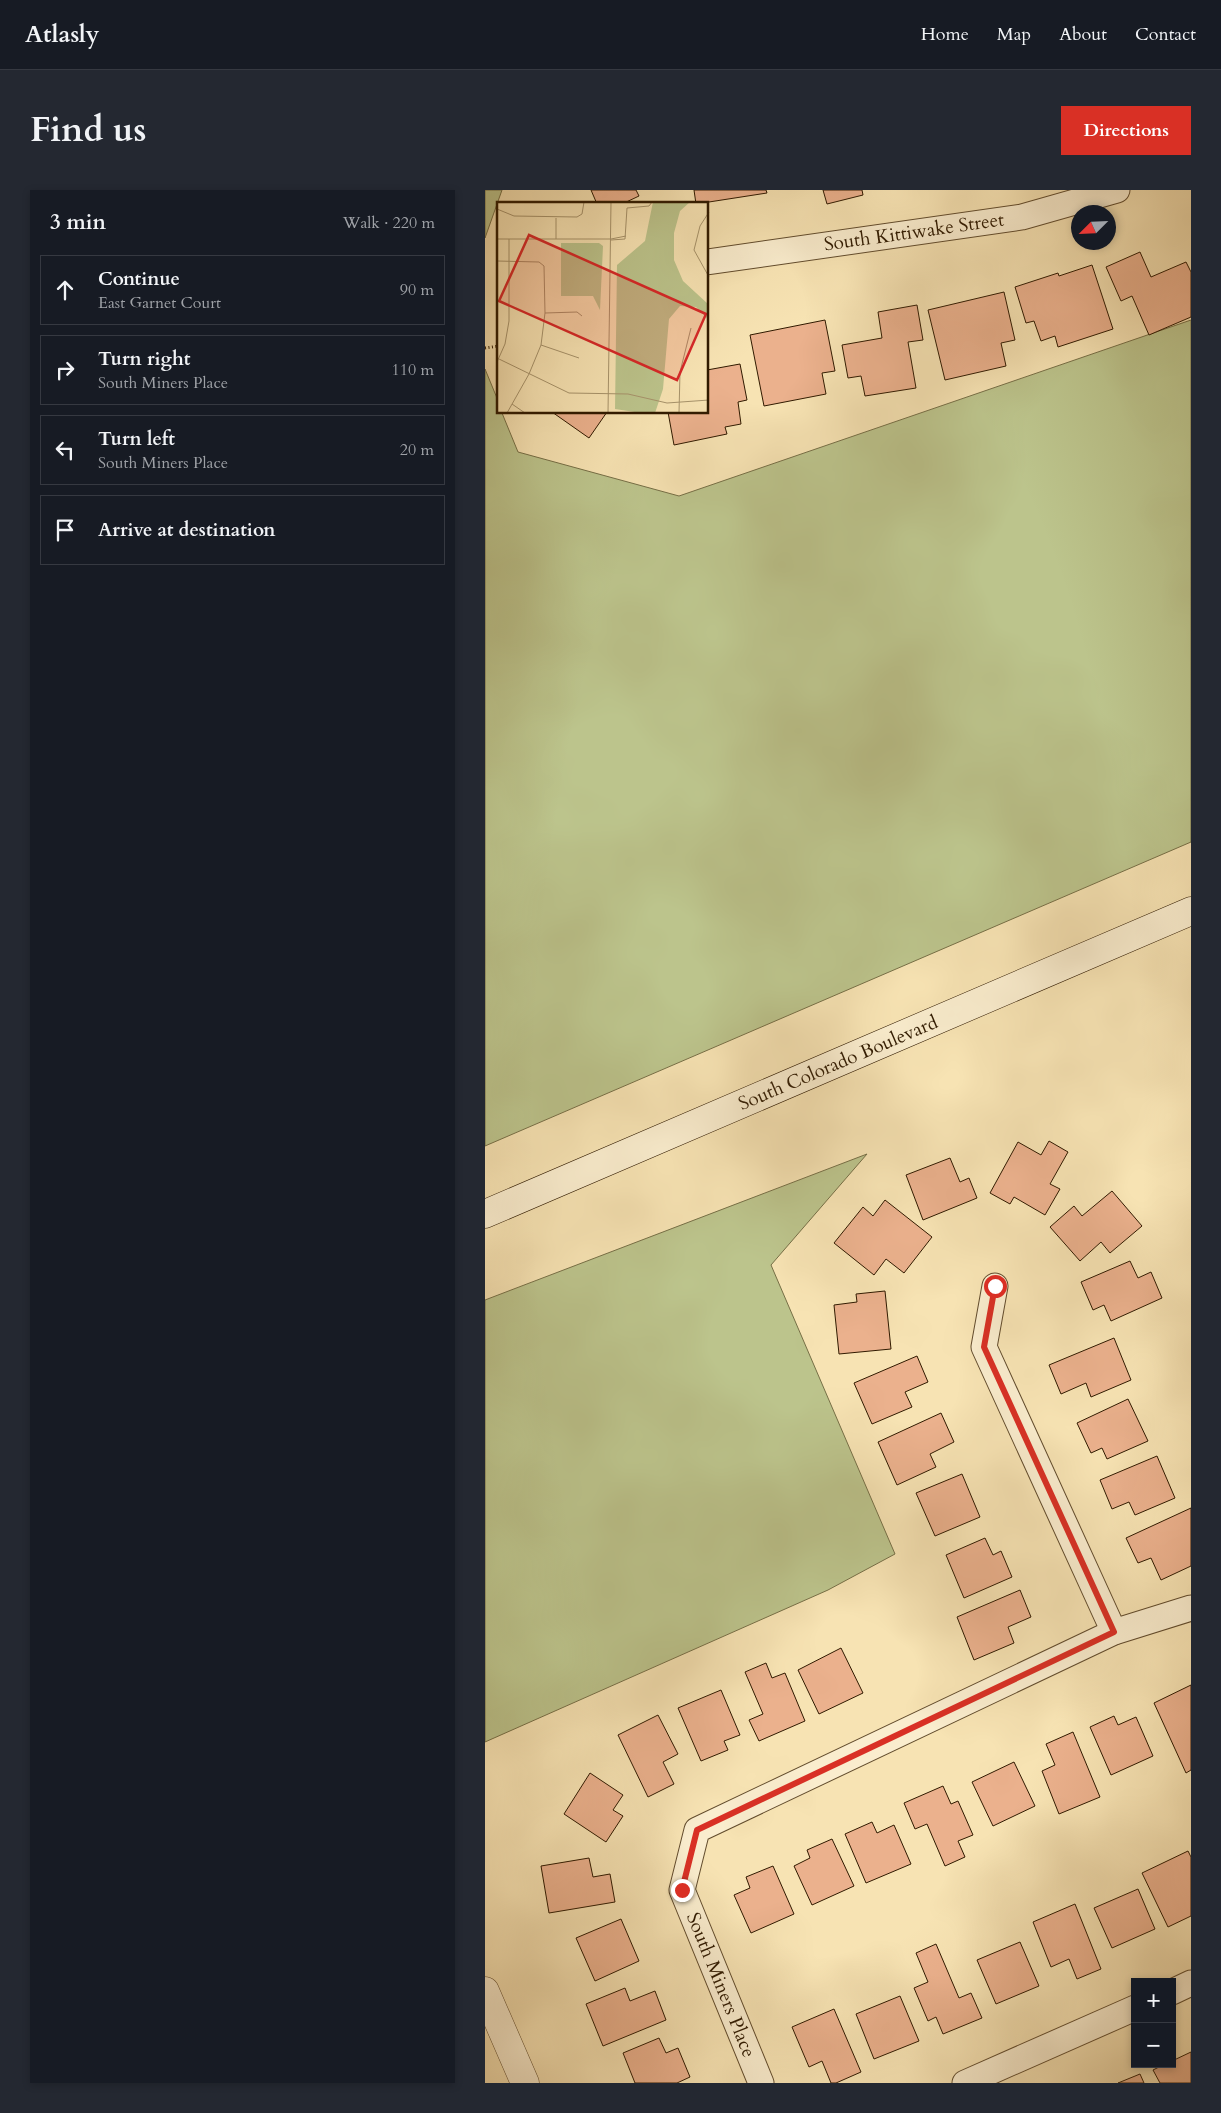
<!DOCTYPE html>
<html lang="en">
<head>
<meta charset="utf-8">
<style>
	:root { --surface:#171b24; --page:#242831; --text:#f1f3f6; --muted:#9ea1a6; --line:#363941; --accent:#d93025 }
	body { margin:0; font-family:Cardo,serif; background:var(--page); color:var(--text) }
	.controls { position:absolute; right:15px; bottom:15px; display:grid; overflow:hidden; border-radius:0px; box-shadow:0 2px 8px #0003 }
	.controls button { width:45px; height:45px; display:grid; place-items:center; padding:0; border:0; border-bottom:1px solid var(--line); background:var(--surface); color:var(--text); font:25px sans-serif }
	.compass { position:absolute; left:586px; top:15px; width:45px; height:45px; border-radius:50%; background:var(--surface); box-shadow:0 2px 8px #0003; rotate:246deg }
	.stop { position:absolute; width:15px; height:15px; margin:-11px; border:4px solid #d93025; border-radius:50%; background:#fff }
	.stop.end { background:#d93025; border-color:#fff; box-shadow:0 1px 5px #0008 }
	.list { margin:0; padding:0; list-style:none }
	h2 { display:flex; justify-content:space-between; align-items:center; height:65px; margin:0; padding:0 20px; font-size:21px }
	h2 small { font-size:16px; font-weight:400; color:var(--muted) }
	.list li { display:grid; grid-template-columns:32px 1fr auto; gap:15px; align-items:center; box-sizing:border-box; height:70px; margin:0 10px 10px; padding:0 10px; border:1px solid var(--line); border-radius:0px }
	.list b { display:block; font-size:19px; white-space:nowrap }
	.list p { margin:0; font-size:16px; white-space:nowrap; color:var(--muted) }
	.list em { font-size:16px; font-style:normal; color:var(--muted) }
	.icon { flex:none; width:28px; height:28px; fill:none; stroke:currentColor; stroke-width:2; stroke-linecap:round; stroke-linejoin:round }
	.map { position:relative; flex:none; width:706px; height:1893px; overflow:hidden; border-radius:0px }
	header { display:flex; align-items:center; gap:30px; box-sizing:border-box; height:70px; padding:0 25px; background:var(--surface); border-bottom:1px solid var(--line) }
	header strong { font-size:24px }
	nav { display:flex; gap:28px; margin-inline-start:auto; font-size:18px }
	.intro { display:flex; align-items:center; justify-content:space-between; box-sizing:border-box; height:120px; padding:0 30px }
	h1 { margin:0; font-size:35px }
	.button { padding:12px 22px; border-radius:0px; background:var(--accent); color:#fff; font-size:18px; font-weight:700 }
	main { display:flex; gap:30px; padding:0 30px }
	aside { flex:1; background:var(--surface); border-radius:0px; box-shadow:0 2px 8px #0003 }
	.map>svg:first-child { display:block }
</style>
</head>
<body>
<header>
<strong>Atlasly</strong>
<nav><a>Home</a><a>Map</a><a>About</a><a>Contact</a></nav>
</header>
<div class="intro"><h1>Find us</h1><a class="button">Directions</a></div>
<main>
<aside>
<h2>3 min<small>Walk · 220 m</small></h2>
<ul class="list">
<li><svg class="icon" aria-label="ahead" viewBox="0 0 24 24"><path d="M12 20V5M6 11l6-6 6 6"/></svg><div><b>Continue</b><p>East Garnet Court</p></div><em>90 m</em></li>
<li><svg class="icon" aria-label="right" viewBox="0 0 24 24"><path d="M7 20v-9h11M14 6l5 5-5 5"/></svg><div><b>Turn right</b><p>South Miners Place</p></div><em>110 m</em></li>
<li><svg class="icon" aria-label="left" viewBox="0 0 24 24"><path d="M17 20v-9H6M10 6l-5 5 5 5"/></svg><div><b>Turn left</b><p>South Miners Place</p></div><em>20 m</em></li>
<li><svg class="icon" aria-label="arrive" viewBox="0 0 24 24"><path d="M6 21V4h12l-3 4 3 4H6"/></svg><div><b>Arrive at destination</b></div></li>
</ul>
</aside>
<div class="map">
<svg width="706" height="1893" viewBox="0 0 706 1893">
	<rect width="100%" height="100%" fill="#f7e3b3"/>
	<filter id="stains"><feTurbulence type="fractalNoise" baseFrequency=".004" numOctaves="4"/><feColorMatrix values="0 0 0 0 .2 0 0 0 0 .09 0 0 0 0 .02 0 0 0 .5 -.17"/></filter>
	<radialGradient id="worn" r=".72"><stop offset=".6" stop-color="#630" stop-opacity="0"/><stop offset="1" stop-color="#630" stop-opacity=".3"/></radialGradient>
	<g fill="#bcc48c" stroke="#766f46">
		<path d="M0,0H17L0,48Z"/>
		<path d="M706,130V652L0,956V179L14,213V222L17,223L33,262L194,306Z"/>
		<path d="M382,964L286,1075L410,1364L343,1400L0,1552V1110Z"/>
	</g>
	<g fill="#ebb18d" stroke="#301a00">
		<path d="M106,0H151L154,6L137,14H112Z"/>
		<path d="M209,0H281L282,3L211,14Z"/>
		<path d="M338,0H377L378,5L342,14Z"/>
		<path d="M655,62L666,87L701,72L706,82V127L664,145L647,106L636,111L621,77Z"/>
		<path d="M607,75L628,139L573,157L570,146L556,151L549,131L541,133L530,97L573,83L574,86Z"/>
		<path d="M519,102L530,150L516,153L521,176L460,190L443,120Z"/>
		<path d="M432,115L438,150L423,152L431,198L380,206L376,186L363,188L357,155L397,148L393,122Z"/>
		<path d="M340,130L350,181L337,183L341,204L279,216L265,145Z"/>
		<path d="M255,174L262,210L253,212L256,234L240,237L242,244L189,255L183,222H222V180Z"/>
		<path d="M67,222H122L104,248Z"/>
		<path d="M564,951L583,962L565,994L575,999L560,1025L529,1007L525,1014L505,1003L533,952L556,965Z"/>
		<path d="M465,968L475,992L484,988L492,1008L438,1030L421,985Z"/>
		<path d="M627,1001L657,1036L625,1063L616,1052L595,1071L565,1037L589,1016L597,1026Z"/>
		<path d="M400,1010L447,1047L419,1083L401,1069L389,1085L349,1053L378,1017L388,1026Z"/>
		<path d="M645,1071L653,1088L666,1082L677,1108L626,1131L619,1115L608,1120L596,1092Z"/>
		<path d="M400,1101L406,1159L354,1164L349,1115L372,1112L371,1104Z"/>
		<path d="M629,1148L646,1190L606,1207L601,1193L576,1204L564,1175Z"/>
		<path d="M432,1166L443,1192L420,1202L427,1217L387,1234L369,1193Z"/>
		<path d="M643,1209L663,1251L622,1269L617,1258L606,1263L592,1233Z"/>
		<path d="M456,1223L469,1252L445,1264L451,1277L412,1295L393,1252Z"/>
		<path d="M672,1266L690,1308L650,1325L644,1312L627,1319L615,1290Z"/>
		<path d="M477,1284L495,1327L450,1346L431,1303Z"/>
		<path d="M706,1318V1376L676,1390L666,1368L653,1373L641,1348Z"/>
		<path d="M500,1348L508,1365L516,1361L527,1387L479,1408L461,1365Z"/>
		<path d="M535,1400L546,1427L523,1437L529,1453L489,1470L472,1427Z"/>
		<path d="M356,1458L378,1503L334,1524L313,1480Z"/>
		<path d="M281,1473L287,1488L300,1483L320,1531L274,1551L264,1530L278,1524L260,1482Z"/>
		<path d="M706,1495V1580L701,1583L669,1513Z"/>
		<path d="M236,1500L255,1545L239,1551L243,1560L216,1571L193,1518Z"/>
		<path d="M173,1525L193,1564L178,1572L189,1594L163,1607L133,1545Z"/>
		<path d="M629,1526L633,1535L651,1527L668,1566L626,1585L605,1537Z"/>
		<path d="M588,1542L615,1607L574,1624L557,1581L570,1575L561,1554Z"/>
		<path d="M529,1572L550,1616L508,1636L487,1592Z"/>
		<path d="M105,1583L138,1605L128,1620L138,1626L121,1652L79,1624Z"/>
		<path d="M458,1596L466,1614L473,1611L488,1645L473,1651L480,1667L460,1676L442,1634L430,1639L419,1613Z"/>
		<path d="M387,1632L392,1643L409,1635L426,1674L381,1693L360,1644Z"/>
		<path d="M347,1649L369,1696L327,1715L309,1676L325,1668L322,1660Z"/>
		<path d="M703,1661L706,1667V1726L683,1737L657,1683Z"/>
		<path d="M104,1668L108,1687L125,1684L130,1712L64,1723L56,1676Z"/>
		<path d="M288,1676L309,1724L266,1743L249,1705L265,1698L261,1687Z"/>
		<path d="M653,1699L670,1739L627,1758L609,1718Z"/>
		<path d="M590,1714L616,1779L592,1789L584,1769L566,1777L548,1732Z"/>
		<path d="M136,1729L154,1771L110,1791L91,1748Z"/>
		<path d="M535,1752L554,1796L511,1814L492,1770Z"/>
		<path d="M451,1754L474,1808L486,1803L497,1828L458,1844L451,1827L443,1831L429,1798L443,1792L431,1763Z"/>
		<path d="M140,1798L145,1811L170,1801L181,1830L118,1856L101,1814Z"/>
		<path d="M415,1806L434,1851L389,1869L371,1824Z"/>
		<path d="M349,1819L376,1882L351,1893H346L337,1871L324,1877L307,1837Z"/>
		<path d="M174,1848L181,1863L193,1858L205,1887L192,1893H150L138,1863Z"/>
		<path d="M706,1862V1893H675L668,1880L680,1874H687V1871Z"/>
		<path d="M655,1884L659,1893H633Z"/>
	</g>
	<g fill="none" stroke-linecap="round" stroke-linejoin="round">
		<defs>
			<g id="minor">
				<path d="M222,72L537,27L632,0"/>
				<path d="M510,1096L499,1157L629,1442"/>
				<path d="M687,1802L706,1793"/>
				<path d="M276,1893L197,1700L212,1640L629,1442L706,1418"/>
				<path d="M480,1893L650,1818"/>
			</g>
			<path id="tertiary" d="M0,1801L40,1893"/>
			<path id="secondary" d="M0,1024L706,721"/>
		</defs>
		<use href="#minor" stroke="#624c2d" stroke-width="27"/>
		<use href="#tertiary" stroke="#624c2d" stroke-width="29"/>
		<use href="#secondary" stroke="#301a00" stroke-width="29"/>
		<path stroke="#301a00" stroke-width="3" stroke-dasharray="1 2.5" stroke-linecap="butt" d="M0,158L14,156"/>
		<use href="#minor" stroke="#faedce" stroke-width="25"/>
		<use href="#tertiary" stroke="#faedce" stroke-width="28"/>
		<use href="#secondary" stroke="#faedce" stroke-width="28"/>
	</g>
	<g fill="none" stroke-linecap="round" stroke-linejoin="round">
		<path stroke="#d93025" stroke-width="6" d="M197,1700L212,1640L629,1442L499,1157L510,1096"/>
	</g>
	<g text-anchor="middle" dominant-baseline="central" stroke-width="4" stroke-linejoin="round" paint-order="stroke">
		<g font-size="19" fill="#301a00" stroke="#faedce">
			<text transform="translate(429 42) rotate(-8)">South Kittiwake Street</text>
			<text transform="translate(353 873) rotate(-23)">South Colorado Boulevard</text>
			<text transform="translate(236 1795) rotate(68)">South Miners Place</text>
		</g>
	</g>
	<g transform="translate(12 12)">
		<rect width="211" height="211" fill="#f7e3b3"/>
		<path d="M156,0H193L183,9L177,31V58L186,79L211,102V117L199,105L183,104L172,117L166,187L158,211H144L118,207L120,63L148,39ZM64,41H102L106,44L103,108L96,94H64Z" fill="#bcc48c"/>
		<path fill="none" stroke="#a7936b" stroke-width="1" d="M0,7L17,14L80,15L85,12L87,0M212,10L203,24L197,48L212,75M59,16V37M0,37H114L129,34M114,38L128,37L130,6L152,4L155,0M0,59L42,60L47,64L48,111L44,143L32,172L10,211M48,111L80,110L85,114M44,143L82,156M2,157L72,191L131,192L170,201L212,198M0,160L8,142L12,119V37M15,202L28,211M111,211L114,0M182,211L183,170L194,126"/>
		<path fill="#d62828" fill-opacity="0.15" stroke="#d62828" stroke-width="2.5" d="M32,33L209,112L180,178L2,99Z"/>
		<rect width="211" height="211" fill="none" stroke="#301a00" stroke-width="2.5"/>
	</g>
	<rect width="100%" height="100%" filter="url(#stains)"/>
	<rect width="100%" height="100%" fill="url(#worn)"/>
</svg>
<div class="controls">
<button>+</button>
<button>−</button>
</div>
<svg class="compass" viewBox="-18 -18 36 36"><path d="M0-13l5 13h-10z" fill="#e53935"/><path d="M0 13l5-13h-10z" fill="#9ea1a6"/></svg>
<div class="stop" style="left:510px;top:1096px"></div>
<div class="stop end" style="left:197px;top:1700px"></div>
</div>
</main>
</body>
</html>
